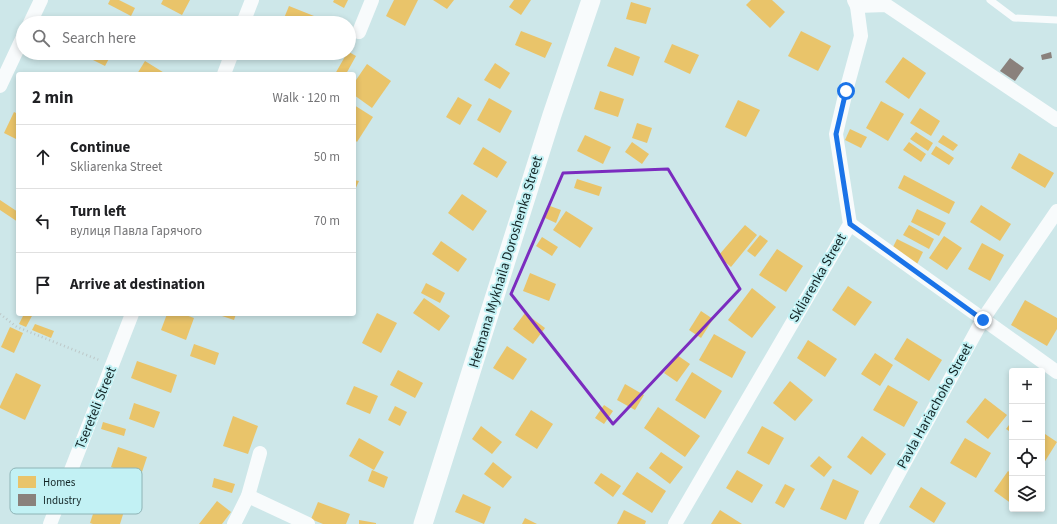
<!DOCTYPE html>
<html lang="en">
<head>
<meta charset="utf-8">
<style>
	:root { --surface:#fff; --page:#f6f6f6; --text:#202124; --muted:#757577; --line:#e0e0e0 }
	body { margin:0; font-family:"Source Sans 3",sans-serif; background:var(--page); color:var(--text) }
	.controls { position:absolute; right:12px; bottom:12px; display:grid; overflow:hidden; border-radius:4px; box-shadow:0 2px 6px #0003 }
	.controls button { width:36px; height:36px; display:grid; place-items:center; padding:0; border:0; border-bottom:1px solid var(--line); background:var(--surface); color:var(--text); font:20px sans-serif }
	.stop { position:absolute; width:12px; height:12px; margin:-9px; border:3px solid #1a73e8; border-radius:50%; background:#fff }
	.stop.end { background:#1a73e8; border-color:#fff; box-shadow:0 1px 4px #0008 }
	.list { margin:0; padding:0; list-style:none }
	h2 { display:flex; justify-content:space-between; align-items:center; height:52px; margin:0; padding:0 16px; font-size:17px }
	h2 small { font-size:13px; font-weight:400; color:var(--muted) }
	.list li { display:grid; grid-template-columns:26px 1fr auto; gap:12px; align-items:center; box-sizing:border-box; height:64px; padding:0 16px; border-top:1px solid var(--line) }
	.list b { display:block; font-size:15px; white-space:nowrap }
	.list p { margin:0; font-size:13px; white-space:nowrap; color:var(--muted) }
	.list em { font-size:13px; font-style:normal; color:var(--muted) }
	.icon { flex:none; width:22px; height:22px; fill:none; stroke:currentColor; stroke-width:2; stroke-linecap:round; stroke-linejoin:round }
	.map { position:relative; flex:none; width:1057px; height:524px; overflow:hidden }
	.search { position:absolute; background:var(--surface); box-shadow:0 2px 6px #0003; left:16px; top:16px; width:340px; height:44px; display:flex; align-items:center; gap:10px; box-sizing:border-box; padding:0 14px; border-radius:22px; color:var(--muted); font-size:15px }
	.panel { position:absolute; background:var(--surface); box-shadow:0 2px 6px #0003; left:16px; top:72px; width:340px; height:244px; border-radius:4px }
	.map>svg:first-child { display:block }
</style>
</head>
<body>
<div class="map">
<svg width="1057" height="524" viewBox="0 0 1057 524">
	<rect width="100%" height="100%" fill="#cde7e9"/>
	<g fill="#e9c46a">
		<path d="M110,0H119L135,8L131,16L108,4Z"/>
		<path d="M163,0H190L182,15L161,4Z"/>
		<path d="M334,0H348L344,8L333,2Z"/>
		<path d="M394,0H418L405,26L386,16Z"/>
		<path d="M433,0H454L447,9Z"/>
		<path d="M514,0H531L521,15L509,7Z"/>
		<path d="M751,0H772L785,12L770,28L746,5Z"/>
		<path d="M631,2L651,8L646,24L626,19Z"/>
		<path d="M289,6L314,16L311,23H282Z"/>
		<path d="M521,31L552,43L545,58L515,45Z"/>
		<path d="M801,31L831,46L818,71L788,56Z"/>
		<path d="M672,44L699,55L690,74L664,62Z"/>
		<path d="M615,47L640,57L633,76L607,66Z"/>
		<path d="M349,52L356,56L346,74H335L347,53H349Z"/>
		<path d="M79,53H112L105,66Z"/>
		<path d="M903,57L926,73L909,99L885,82Z"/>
		<path d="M145,61L166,74H137Z"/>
		<path d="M495,63L510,73L500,89L484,80Z"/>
		<path d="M367,64L391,81L372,108L354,95V83Z"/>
		<path d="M600,91L624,99L618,117L594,109Z"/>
		<path d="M458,97L472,105L460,125L446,117Z"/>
		<path d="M489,98L512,111L500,133L477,120Z"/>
		<path d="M738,100L760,110L746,137L725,127Z"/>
		<path d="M881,101L904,114L888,141L866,128Z"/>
		<path d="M354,105L373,117L357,142L354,139Z"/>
		<path d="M920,108L940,121L931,136L910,123Z"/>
		<path d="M14,112L18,114V140L4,133Z"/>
		<path d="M637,123L652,128L647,143L632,138Z"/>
		<path d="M850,129L867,137L861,148L845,140Z"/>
		<path d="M916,132L933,143L928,151L910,139Z"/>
		<path d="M585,135L611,147L603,164L577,151Z"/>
		<path d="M943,135L958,145L953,151L938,142Z"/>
		<path d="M632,142L649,154L642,164L625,152Z"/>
		<path d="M909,142L926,154L921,162L903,150Z"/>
		<path d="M936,146L954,158L949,165L931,154Z"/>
		<path d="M483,147L507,162L497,178L473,164Z"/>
		<path d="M1019,153L1054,173L1045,188L1011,168Z"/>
		<path d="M904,175L955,202L949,214L898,188Z"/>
		<path d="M577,179L602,187L599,196L574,188Z"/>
		<path d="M354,180L359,181L354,192Z"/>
		<path d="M462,194L487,211L473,231L448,213Z"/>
		<path d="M0,200L18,212V222L0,210Z"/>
		<path d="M981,205L1011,224L1000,241L970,222Z"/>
		<path d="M550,206L561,210L556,223L545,218Z"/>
		<path d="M917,209L946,223L939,236L911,222Z"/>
		<path d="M566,211L593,228L580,248L553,230Z"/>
		<path d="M745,225L757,235L731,267L718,256Z"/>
		<path d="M909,225L934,239L929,249L903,235Z"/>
		<path d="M760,235L768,241L755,257L747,251Z"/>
		<path d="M944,236L962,248L947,270L929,258Z"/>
		<path d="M542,237L558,247L552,256L536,246Z"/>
		<path d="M897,239L923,252L917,264L891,251Z"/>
		<path d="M441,241L467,259L458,272L432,254Z"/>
		<path d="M982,243L1004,255L990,281L968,269Z"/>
		<path d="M777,249L803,266L786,292L759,275Z"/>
		<path d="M530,273L556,284L549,301L523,291Z"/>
		<path d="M426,283L445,293L440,303L421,293Z"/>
		<path d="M848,286L872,302L855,326L832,310Z"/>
		<path d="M752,288L776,307L752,338L728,320Z"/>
		<path d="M424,298L450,316L439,331L413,313Z"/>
		<path d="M1025,300L1057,318V329L1047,346L1011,325Z"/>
		<path d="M701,311L713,319L701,338L689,330Z"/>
		<path d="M377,313L397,323L381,353L362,343Z"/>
		<path d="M525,313L545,328L533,344L513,329Z"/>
		<path d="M24,314H33L26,327L19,324Z"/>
		<path d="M167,314H183L194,318L186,340L161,330Z"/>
		<path d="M216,314H236L234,320Z"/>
		<path d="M35,324L54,331L51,338L32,330Z"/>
		<path d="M10,327L23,333L14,353L1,347Z"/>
		<path d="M714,334L746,352L732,378L699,360Z"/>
		<path d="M907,338L942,360L929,381L894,359Z"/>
		<path d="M808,340L837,359L825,377L797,358Z"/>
		<path d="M194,344L219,353L215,365L190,356Z"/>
		<path d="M507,346L527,359L513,380L493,368Z"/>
		<path d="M875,353L893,365L880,386L861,374Z"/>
		<path d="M677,355L690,364L677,382L664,373Z"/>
		<path d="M137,361L177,375L171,393L131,378Z"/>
		<path d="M398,370L423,383L415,398L390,385Z"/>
		<path d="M692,372L722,391L705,419L675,400Z"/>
		<path d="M16,373L41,385L25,420L0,408V406Z"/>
		<path d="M790,381L813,400L795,421L773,403Z"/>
		<path d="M625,384L644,395L635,410L617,400Z"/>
		<path d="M888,385L918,402L904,427L873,410Z"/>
		<path d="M354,386L378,396L370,414L346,404Z"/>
		<path d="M985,398L1007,415L988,439L966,422Z"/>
		<path d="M134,403L160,412L154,428L129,419Z"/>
		<path d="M604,405L613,411L604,424L595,418Z"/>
		<path d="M395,406L407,412L400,426L388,420Z"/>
		<path d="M658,407L700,436L685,457L644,428Z"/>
		<path d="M531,410L553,424L537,449L515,435Z"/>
		<path d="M233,416L258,426L248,454L223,446Z"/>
		<path d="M1012,421V433L1006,429Z"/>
		<path d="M103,422L126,429L124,436L101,429Z"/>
		<path d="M481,426L502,442L492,454L472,439Z"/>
		<path d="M762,426L784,438L769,465L747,453Z"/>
		<path d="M1042,432L1057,442L1042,466Z"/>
		<path d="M862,436L886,454L871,475L847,457Z"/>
		<path d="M359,438L384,452L374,470L349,456Z"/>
		<path d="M965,438L991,453L976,478L950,463Z"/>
		<path d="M118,447L147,457L140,478L111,467Z"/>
		<path d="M661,452L683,467L670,484L649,468Z"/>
		<path d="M819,456L832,467L824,477L810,466Z"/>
		<path d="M493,462L512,477L503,488L484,474Z"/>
		<path d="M372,470L388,477L384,488L368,481Z"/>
		<path d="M737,470L763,485L752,503L726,488Z"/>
		<path d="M1008,471L1012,474V504L994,491Z"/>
		<path d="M637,472L666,491L652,513L622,494Z"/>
		<path d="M601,473L621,486L613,497L594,483Z"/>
		<path d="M214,478L235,484L232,493L212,487Z"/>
		<path d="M833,479L859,491L846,520L820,509Z"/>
		<path d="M785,484L795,489L784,508L775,503Z"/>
		<path d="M921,487L946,503L934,523L909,507Z"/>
		<path d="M463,494L491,507L484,524L455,512Z"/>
		<path d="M99,496L126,505L120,524H93L90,523Z"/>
		<path d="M217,501L231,512L222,524H199Z"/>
		<path d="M318,502L350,514L346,524H323L311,519Z"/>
		<path d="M624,510L646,521L645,524H617Z"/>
		<path d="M720,510L742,524H711Z"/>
		<path d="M525,518L537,524H522Z"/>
		<path d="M359,520L376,523V524H359Z"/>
	</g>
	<g fill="#8a817c">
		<path d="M1051,52L1052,58L1042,60L1041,55Z"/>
		<path d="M1010,58L1024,68L1015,81L1000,71Z"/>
	</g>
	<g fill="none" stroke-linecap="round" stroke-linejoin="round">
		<path stroke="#bdc7c7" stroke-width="2.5" stroke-dasharray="1 3" stroke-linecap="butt" d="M0,314L17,327L99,360"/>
		<path stroke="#f8fbfc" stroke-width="7" d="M990,0L1014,18L1057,20"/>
		<g stroke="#f8fbfc" stroke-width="14">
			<path d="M857,6L886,5L1057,120"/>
			<path d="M30,23L41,0"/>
			<path d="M243,23L252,0"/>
			<path d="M359,32L372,0"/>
			<path d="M224,74L232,53"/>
			<path d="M0,86L23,37"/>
			<path d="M850,224L1057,372"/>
			<path d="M248,496L308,524"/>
			<path d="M50,524L132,314"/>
			<path d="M234,524L248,496L260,453"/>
			<path d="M675,524L850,224L836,134L846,91L861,36L857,6L854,0"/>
			<path d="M871,524L983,319L1057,211"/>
		</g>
		<path stroke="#f8fbfc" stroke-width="19" d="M423,524L552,115L591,0"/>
	</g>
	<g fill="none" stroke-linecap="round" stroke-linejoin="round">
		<path stroke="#1a73e8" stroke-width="5" d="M846,91L836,134L850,224L983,320"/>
	</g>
	<path fill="none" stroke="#7b2cbf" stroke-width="3" stroke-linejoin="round" d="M668,169L740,289L613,424L511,294L563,173Z"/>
	<g text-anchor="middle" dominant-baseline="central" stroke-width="4" stroke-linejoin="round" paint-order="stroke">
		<g font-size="14" fill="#132526" stroke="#c2f1f4">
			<text transform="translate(506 262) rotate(-73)">Hetmana Mykhaila Doroshenka Street</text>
			<text transform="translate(818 278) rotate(-60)">Skliarenka Street</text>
			<text transform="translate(935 406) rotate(-61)">Pavla Hariachoho Street</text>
			<text transform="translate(96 408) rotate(-68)">Tsereteli Street</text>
		</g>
	</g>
	<rect x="10" y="468" width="132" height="46" rx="6" fill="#c2f1f4" stroke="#8eb4b6" stroke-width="1"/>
	<rect x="18" y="476" width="18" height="12" fill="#e9c46a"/>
	<rect x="18" y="494" width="18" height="12" fill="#8a817c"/>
	<g font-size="11" fill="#132526">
		<text x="43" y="486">Homes</text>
		<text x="43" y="504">Industry</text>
	</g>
</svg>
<div class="controls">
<button>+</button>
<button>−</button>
<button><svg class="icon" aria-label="locate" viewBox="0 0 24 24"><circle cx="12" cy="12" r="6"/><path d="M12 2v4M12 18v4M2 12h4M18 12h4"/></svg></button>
<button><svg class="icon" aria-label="layers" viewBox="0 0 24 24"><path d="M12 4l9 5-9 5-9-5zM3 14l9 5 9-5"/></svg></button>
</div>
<div class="stop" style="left:846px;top:91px"></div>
<div class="stop end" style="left:983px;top:320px"></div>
<div class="search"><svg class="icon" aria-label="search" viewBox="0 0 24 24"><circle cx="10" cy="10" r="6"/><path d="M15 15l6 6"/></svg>Search here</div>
<section class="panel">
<h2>2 min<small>Walk · 120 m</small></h2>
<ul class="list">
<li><svg class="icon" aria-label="ahead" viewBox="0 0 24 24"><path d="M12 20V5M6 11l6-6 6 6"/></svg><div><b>Continue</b><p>Skliarenka Street</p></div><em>50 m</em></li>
<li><svg class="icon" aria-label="left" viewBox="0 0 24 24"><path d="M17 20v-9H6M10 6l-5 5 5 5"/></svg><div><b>Turn left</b><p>вулиця Павла Гарячого</p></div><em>70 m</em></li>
<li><svg class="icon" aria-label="arrive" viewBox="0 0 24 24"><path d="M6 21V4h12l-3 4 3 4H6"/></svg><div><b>Arrive at destination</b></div></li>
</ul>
</section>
</div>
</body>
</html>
